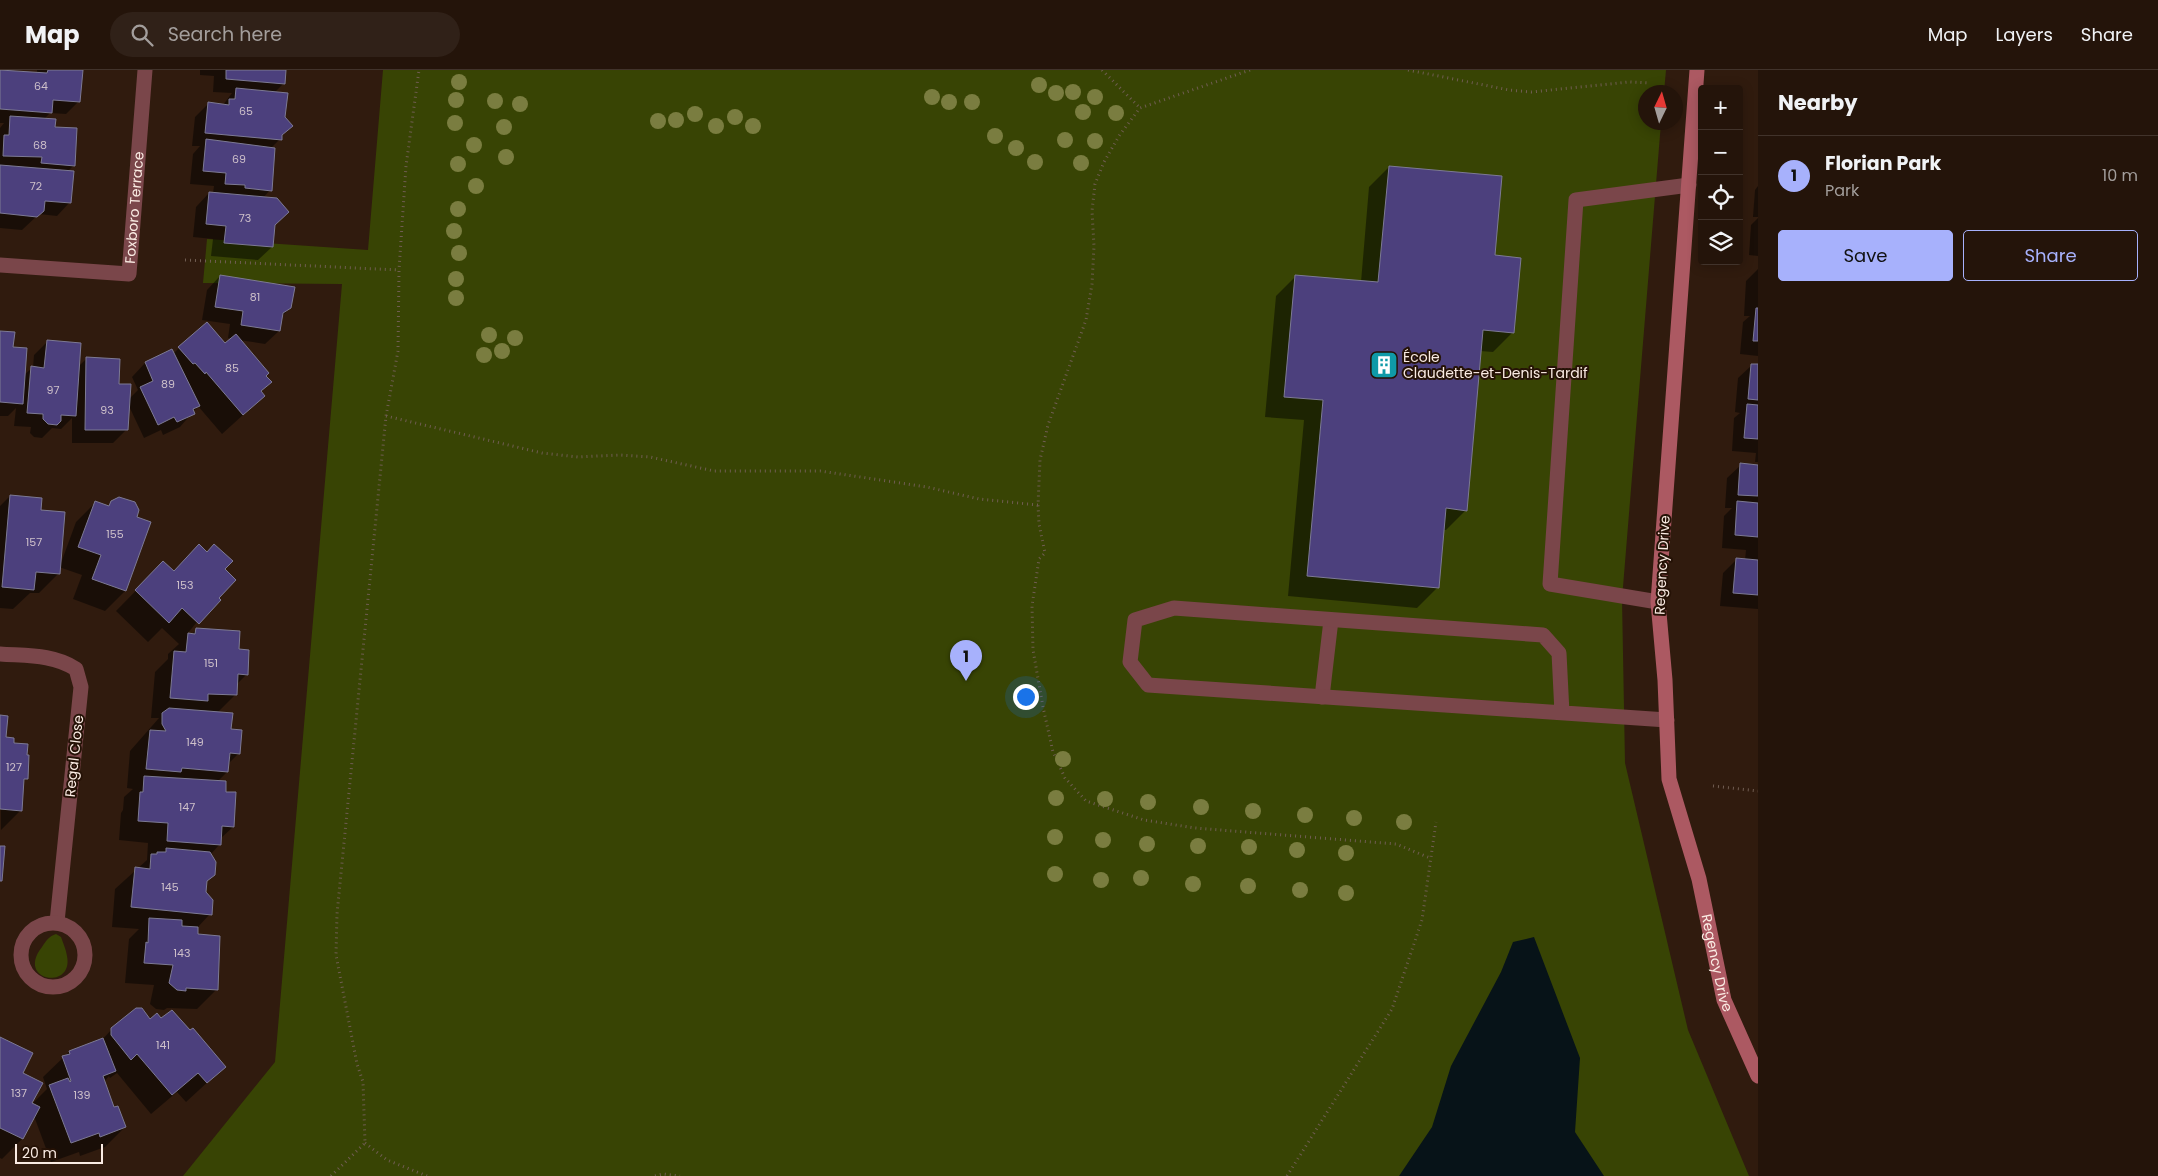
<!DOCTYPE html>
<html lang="en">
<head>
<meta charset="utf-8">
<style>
	:root { --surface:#24140a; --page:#302118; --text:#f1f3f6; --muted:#a39e9c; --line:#41332b; --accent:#a7b1fc }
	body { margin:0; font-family:Poppins,sans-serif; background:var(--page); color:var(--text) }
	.controls { position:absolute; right:15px; top:15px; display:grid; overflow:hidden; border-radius:5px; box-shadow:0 2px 12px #0003 }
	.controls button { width:45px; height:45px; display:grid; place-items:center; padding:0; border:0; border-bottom:1px solid var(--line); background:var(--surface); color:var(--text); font:25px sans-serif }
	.compass { position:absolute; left:1638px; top:15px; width:45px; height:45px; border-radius:50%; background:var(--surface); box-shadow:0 2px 12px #0003; rotate:5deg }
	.scale { position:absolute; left:15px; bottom:12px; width:88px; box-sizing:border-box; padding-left:5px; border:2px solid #faebe3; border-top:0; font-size:14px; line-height:18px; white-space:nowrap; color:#faebe3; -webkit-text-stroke:4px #251206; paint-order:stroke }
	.you { position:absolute; left:1025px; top:626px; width:18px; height:18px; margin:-12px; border:4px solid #fff; border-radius:50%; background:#1a73e8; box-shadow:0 0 0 8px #1a73e833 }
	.badge { display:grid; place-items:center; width:32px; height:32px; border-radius:50%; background:var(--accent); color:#111; font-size:16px; font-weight:700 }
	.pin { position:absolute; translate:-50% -41px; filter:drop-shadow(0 1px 2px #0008) }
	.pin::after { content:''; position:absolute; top:26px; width:18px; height:15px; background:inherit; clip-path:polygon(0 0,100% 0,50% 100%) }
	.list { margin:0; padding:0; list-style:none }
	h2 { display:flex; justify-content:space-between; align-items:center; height:65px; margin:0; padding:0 20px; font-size:21px }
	h2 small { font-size:16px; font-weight:400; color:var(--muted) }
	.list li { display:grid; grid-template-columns:32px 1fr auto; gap:15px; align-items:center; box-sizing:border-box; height:80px; padding:0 20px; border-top:1px solid var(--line) }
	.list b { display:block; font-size:19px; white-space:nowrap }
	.list p { margin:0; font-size:16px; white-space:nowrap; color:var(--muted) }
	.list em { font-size:16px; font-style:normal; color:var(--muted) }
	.actions { display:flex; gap:10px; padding:15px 20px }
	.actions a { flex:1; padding:11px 0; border:1px solid var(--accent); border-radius:5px; text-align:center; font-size:18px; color:var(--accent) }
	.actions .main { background:var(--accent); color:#111 }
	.icon { flex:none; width:28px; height:28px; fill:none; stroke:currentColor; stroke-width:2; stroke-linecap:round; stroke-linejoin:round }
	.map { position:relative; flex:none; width:1758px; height:1106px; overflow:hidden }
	header { display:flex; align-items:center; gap:30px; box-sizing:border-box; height:70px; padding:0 25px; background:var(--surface); border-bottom:1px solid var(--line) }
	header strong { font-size:24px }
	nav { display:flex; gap:28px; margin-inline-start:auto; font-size:18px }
	.search { width:350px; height:45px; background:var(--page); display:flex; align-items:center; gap:12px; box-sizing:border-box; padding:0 18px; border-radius:28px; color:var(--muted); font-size:19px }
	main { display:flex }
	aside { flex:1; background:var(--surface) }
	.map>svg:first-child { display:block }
</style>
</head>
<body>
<header>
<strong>Map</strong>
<div class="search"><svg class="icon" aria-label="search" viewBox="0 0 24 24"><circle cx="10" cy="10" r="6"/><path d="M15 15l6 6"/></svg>Search here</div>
<nav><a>Map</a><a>Layers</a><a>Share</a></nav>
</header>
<main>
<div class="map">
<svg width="1758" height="1106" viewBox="0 0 1758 1106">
	<rect width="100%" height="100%" fill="#301b0e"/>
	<g fill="#384404">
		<path d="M383,0H1666L1664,22H1646V52L1661,53L1622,529L1625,693L1688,960L1749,1106H183L275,992L342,214L203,213L207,169L368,180Z"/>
		<path d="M56,864L61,867C63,873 66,879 67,886C74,921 15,911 42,877C46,871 49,866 56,864Z"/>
	</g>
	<path fill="#071318" d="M1534,867L1580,988L1575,1062L1604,1106H1399L1432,1057L1451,996L1501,902L1513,872Z"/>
	<g fill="#0007">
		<path d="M0,0L37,3V0H77L79,31L66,44L50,43L44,49L54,58L74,95L67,102L70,132L57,146L39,144L22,160L0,158V58L4,53H0Z"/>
		<path d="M200,0H285L284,13L274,23L280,69L271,78L270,120L263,128L274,156L272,177L258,190L211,186L213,169L193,167L196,137L209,123H213L214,116L190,114L193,84L200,76H192L195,47L208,34L223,35L232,23L213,22L214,6L200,5Z"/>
		<path d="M1389,97L1493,186L1512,263L1493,282L1480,281L1466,440L1446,460H1443L1437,518L1417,538L1288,526L1304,350L1265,347L1276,226L1296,206L1361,212L1369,117Z"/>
		<path d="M1758,116V147H1753L1755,120Z"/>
		<path d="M1758,148V186L1749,185L1751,155Z"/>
		<path d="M1758,199V286L1740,284L1743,252L1750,246H1744L1746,211Z"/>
		<path d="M220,206L290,238L281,247L279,261L265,274L239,270L270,312L260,322L264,326L222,364L198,336L180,357L163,365L161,360L144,368L128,334L127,359L113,373H72V348L61,359L52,358L42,368L34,367L30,363L31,357L14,356L16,338L8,346H0V262L12,278L23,306L33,297L34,285L47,272L78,297L87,288L118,315L128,330L138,320L132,307L145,293L171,280L173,284L179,278L225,275L232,269L228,268L230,254L202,250L207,220Z"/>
		<path d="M1752,295L1758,296V392H1755L1756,383L1732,381L1734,348L1740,343L1735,342L1738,308Z"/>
		<path d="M1741,395H1758V539L1720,536L1723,503L1736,490H1745L1746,480L1722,478L1724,446L1732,438H1725L1727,408Z"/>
		<path d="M10,426L40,441L61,493L76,452L96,432L107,437L112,432L135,447L150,453L125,521L105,541L73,529L82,505L59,497V503L39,523H30L13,539L0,538V436Z"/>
		<path d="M163,493L173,502L223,499L217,528L187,564L191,565L196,560L238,580L246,605L236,615L235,625L217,643L230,660L239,683L228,694L227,702L217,712L224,723L233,757L220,769V774L210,785L205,823L210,844L197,858L196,865L217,919L197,939L167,938L164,940L156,939L150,934L154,915L125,913L129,869L139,859L112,857L115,819L147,790L148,773L119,770L121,743L123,740L124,727L133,719L127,718L130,681L159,648H151L155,602L168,589V584L179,574L162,558L148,572L116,541Z"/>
		<path d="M0,646L5,668L12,674L26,708L23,712L21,740L1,760Z"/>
		<path d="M150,951L224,997L186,1032L177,1022L151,1044L117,1003L110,1008L109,1006L104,1012L113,1038L125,1057L105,1077L80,1086L79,1082L51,1092L34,1046L22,1069L2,1089L0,1088V968L21,1003L30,1036L47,1019L43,1007L69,982L101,971L112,959Z"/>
	</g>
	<g fill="#4c407d" stroke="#7d7a94">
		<path d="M0,0L47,3L48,0H83L80,32L53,30L52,43L0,39Z"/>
		<path d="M226,0H286L285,14L226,9Z"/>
		<path d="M236,18L288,23L285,47L293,56L282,65V70L205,63L208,32L229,35V29H235Z"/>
		<path d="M10,46L56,49L55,57L77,58L75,96L41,93L42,87L3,86L4,65H9Z"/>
		<path d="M206,69L275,78L272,121L245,118V115L225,114L226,103L203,101Z"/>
		<path d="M0,95L74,101L71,133L45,131L44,141L37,147L0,143Z"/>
		<path d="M1389,96L1502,106L1495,185L1521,188L1514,263L1483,260L1467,441L1446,438L1439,518L1307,506L1323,330L1284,327L1295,205L1378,212Z"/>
		<path d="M209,122L277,128L289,142L275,155L273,177L224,173L226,156L206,154Z"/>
		<path d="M220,205L295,217L291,238L283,243L280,261L241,255L243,241L215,237Z"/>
		<path d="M1756,238H1758V271H1753Z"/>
		<path d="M207,252L225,273L236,264L269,303L266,306L272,312L261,321L265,326L243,345L206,302L205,304L195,293L193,294L178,277Z"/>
		<path d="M0,261L15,262L13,277L27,278L23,334L0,332Z"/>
		<path d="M47,270L81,273L76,346L61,345V351L57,355L48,354L43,349V344L27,343L31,296L44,298Z"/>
		<path d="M172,279L200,336L193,339L195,344L177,352L174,347L158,355L140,317L153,311L145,292Z"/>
		<path d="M86,287L120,289L119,314H131L128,360H85Z"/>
		<path d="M1751,294H1758V330L1748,329Z"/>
		<path d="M1747,334L1758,335V369L1744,368Z"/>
		<path d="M1740,393L1758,395V426L1738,425Z"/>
		<path d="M10,425L42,428L41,440L65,442L60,504L36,502L34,520L2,517Z"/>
		<path d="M119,427L135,432L139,440L137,447L151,452L126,521L92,509L101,485L78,477L95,431L109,436L111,431Z"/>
		<path d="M1737,431L1758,433V467L1735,465Z"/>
		<path d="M199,474L207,482L214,474L233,491L225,499L236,510L219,528L221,530L199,554L182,538L169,553L135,520L163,491L174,501Z"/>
		<path d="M1736,488L1758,490V525L1733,523Z"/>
		<path d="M196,558L240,561L239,579L249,580L248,605L238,604L237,625L208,624V631L170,628L174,581L186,582L188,563L195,564Z"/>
		<path d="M169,638L233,643L231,659L242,660L240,684L230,683L228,702L182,698L181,702L146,699L150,660L166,661L162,654V643Z"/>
		<path d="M0,645L8,646L6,667L14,668V673L28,674L27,685H29L28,709H24L22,741L0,739Z"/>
		<path d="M144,706L226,711V722H236L234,757L222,756L221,775L167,771L168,753L138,751L140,722H143Z"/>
		<path d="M0,776H5L2,811H0Z"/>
		<path d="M166,778L210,782L216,792L215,805L207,811L206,822L213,830L212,845L131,837L135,797L150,799L151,784H157V782H166Z"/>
		<path d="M149,848L182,850V856L198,857V864L220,866L218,920L186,918V921L177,920L169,913L173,895L144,893L146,872L148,873Z"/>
		<path d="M136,938H142L150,949L157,943L161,948L172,940L190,960L193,958L226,997L207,1013L198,1003L172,1025L137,984L131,990L111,965V958Z"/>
		<path d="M0,967L33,983L23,1003L43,1013L32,1033L40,1037L23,1069L0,1058Z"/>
		<path d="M103,968L116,1001L103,1006L114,1037L118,1036L126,1057L100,1067L99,1063L71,1073L49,1015L68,1008L70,1012L71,1011L62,986L70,984L69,981Z"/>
	</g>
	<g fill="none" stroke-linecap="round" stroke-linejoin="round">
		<g stroke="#705d52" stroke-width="3" stroke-dasharray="1 4" stroke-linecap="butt">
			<path d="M1102,0L1140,38"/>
			<path d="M1250,0L1140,38L1119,66L1104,92L1095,114L1092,141L1094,176L1092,214L1086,250L1048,355L1040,390L1038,435L1039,454L1045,483L1039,489L1032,536L1033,580L1043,637L1053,682L1065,708L1086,731L1144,750L1195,758L1396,774L1430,788"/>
			<path d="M1408,0L1509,20L1531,22L1629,12L1650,13"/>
			<path d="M185,190L399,200"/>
			<path d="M386,346L542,383L578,387L620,385L650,387L714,401H820L927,417L979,429L1038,435"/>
			<path d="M1713,716L1758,721"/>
			<path d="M365,1073L387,1090L427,1106"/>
			<path d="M331,1106L365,1073L363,1012L357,994L336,885L337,844L386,346L398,281L399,200L406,96L419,0"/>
			<path d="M655,1106L663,1104L680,1106"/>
			<path d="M1287,1106L1392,939L1422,850L1436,752"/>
		</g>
		<g stroke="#7a464a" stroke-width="15">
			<path d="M1658,532L1550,514L1576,130L1689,115"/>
			<path d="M1322,627L1331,550"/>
			<path d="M1562,643L1559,583L1543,565L1174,538L1135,550L1130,592L1148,615L1667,650"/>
		</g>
		<g stroke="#7a464a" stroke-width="15">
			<path id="s1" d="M0,195L129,204L145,0"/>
			<path d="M0,584C26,586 53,584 76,599L81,617L57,852"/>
			<circle cx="53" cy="885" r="32"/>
		</g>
		<path stroke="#ac5962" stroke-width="15" id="s2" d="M1697,0L1658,532L1665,610L1669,709L1699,809L1724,930L1758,1006"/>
	</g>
	<g fill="#7a7d40">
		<circle cx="459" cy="12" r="8"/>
		<circle cx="1039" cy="15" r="8"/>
		<circle cx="1073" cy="22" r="8"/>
		<circle cx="1056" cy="23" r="8"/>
		<circle cx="932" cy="27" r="8"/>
		<circle cx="1095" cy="27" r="8"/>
		<circle cx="456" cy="30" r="8"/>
		<circle cx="495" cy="31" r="8"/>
		<circle cx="949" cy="32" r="8"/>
		<circle cx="972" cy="32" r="8"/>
		<circle cx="520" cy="34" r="8"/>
		<circle cx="1083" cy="42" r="8"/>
		<circle cx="1116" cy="43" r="8"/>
		<circle cx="695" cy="44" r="8"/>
		<circle cx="735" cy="47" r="8"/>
		<circle cx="676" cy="50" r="8"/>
		<circle cx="658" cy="51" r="8"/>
		<circle cx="455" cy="53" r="8"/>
		<circle cx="716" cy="56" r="8"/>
		<circle cx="753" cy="56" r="8"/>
		<circle cx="504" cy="57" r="8"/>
		<circle cx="995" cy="66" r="8"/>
		<circle cx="1065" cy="70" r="8"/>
		<circle cx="1095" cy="71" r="8"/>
		<circle cx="474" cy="75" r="8"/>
		<circle cx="1016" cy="78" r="8"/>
		<circle cx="506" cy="87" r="8"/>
		<circle cx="1035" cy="92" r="8"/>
		<circle cx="1081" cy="93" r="8"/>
		<circle cx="458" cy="94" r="8"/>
		<circle cx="476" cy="116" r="8"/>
		<circle cx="458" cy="139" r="8"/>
		<circle cx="454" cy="161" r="8"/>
		<circle cx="459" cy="183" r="8"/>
		<circle cx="456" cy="209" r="8"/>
		<circle cx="456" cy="228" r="8"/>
		<circle cx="489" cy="265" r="8"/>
		<circle cx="515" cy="268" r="8"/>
		<circle cx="502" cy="281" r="8"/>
		<circle cx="484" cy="285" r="8"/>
		<circle cx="1063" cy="689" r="8"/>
		<circle cx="1056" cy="728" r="8"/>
		<circle cx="1105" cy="729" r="8"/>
		<circle cx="1148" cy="732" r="8"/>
		<circle cx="1201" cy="737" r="8"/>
		<circle cx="1253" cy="741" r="8"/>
		<circle cx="1305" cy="745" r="8"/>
		<circle cx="1354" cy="748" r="8"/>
		<circle cx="1404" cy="752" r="8"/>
		<circle cx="1055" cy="767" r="8"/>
		<circle cx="1103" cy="770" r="8"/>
		<circle cx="1147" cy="774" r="8"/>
		<circle cx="1198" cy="776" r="8"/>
		<circle cx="1249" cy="777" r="8"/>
		<circle cx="1297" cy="780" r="8"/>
		<circle cx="1346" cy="783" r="8"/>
		<circle cx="1055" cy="804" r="8"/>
		<circle cx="1141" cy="808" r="8"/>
		<circle cx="1101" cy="810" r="8"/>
		<circle cx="1193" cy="814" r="8"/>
		<circle cx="1248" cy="816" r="8"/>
		<circle cx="1300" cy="820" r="8"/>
		<circle cx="1346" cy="823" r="8"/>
	</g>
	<defs>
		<symbol id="building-square" viewBox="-11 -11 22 22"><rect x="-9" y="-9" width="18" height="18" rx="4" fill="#0f9aa8" stroke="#251206"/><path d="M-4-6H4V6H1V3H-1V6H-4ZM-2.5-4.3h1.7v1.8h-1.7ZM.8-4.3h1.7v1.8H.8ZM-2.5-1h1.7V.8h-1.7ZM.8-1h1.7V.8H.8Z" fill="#fff"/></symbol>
	</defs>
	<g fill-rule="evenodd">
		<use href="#building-square" x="1368" y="279" width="32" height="32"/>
	</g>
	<g text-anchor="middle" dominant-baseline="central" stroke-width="4" stroke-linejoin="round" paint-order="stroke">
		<g font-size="11" fill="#cec0ca">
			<text x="41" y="16">64</text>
			<text x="246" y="41">65</text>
			<text x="40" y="75">68</text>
			<text x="239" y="89">69</text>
			<text x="36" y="116">72</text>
			<text x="245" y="148">73</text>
			<text x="255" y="227">81</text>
			<text x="232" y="298">85</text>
			<text x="168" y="314">89</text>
			<text x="53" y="320">97</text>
			<text x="107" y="340">93</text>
			<text x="115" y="464">155</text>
			<text x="34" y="472">157</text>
			<text x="185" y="515">153</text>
			<text x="211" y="593">151</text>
			<text x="195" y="672">149</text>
			<text x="14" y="697">127</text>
			<text x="187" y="737">147</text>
			<text x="170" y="817">145</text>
			<text x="182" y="883">143</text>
			<text x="163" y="975">141</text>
			<text x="19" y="1023">137</text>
			<text x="82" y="1025">139</text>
		</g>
		<g font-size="14" fill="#faebe3" stroke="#251206">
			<text stroke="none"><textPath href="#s1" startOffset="196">Foxboro Terrace</textPath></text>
			<text transform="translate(1662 495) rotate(-87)">Regency Drive</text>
			<text transform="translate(74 686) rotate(-84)">Regal Close</text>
			<text stroke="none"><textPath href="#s2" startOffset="901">Regency Drive</textPath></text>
		</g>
		<g font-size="14" fill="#faebe3" stroke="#251206" text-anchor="start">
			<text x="1403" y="287">École<tspan x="1403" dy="16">Claudette-et-Denis-Tardif</tspan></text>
		</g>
	</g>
</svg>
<div class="controls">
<button>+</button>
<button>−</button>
<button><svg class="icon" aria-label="locate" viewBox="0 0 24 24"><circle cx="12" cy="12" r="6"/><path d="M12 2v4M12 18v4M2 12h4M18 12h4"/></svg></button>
<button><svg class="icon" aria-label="layers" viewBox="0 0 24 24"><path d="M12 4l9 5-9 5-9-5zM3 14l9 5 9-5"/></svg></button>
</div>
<svg class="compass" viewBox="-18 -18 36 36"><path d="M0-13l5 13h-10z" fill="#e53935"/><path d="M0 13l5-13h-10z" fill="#a39e9c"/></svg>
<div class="scale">20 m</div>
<div class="you"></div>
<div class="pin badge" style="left:966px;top:611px">1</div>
</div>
<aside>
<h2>Nearby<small></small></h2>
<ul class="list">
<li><span class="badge">1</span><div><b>Florian Park</b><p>Park</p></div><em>10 m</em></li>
</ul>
<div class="actions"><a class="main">Save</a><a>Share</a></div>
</aside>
</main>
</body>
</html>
